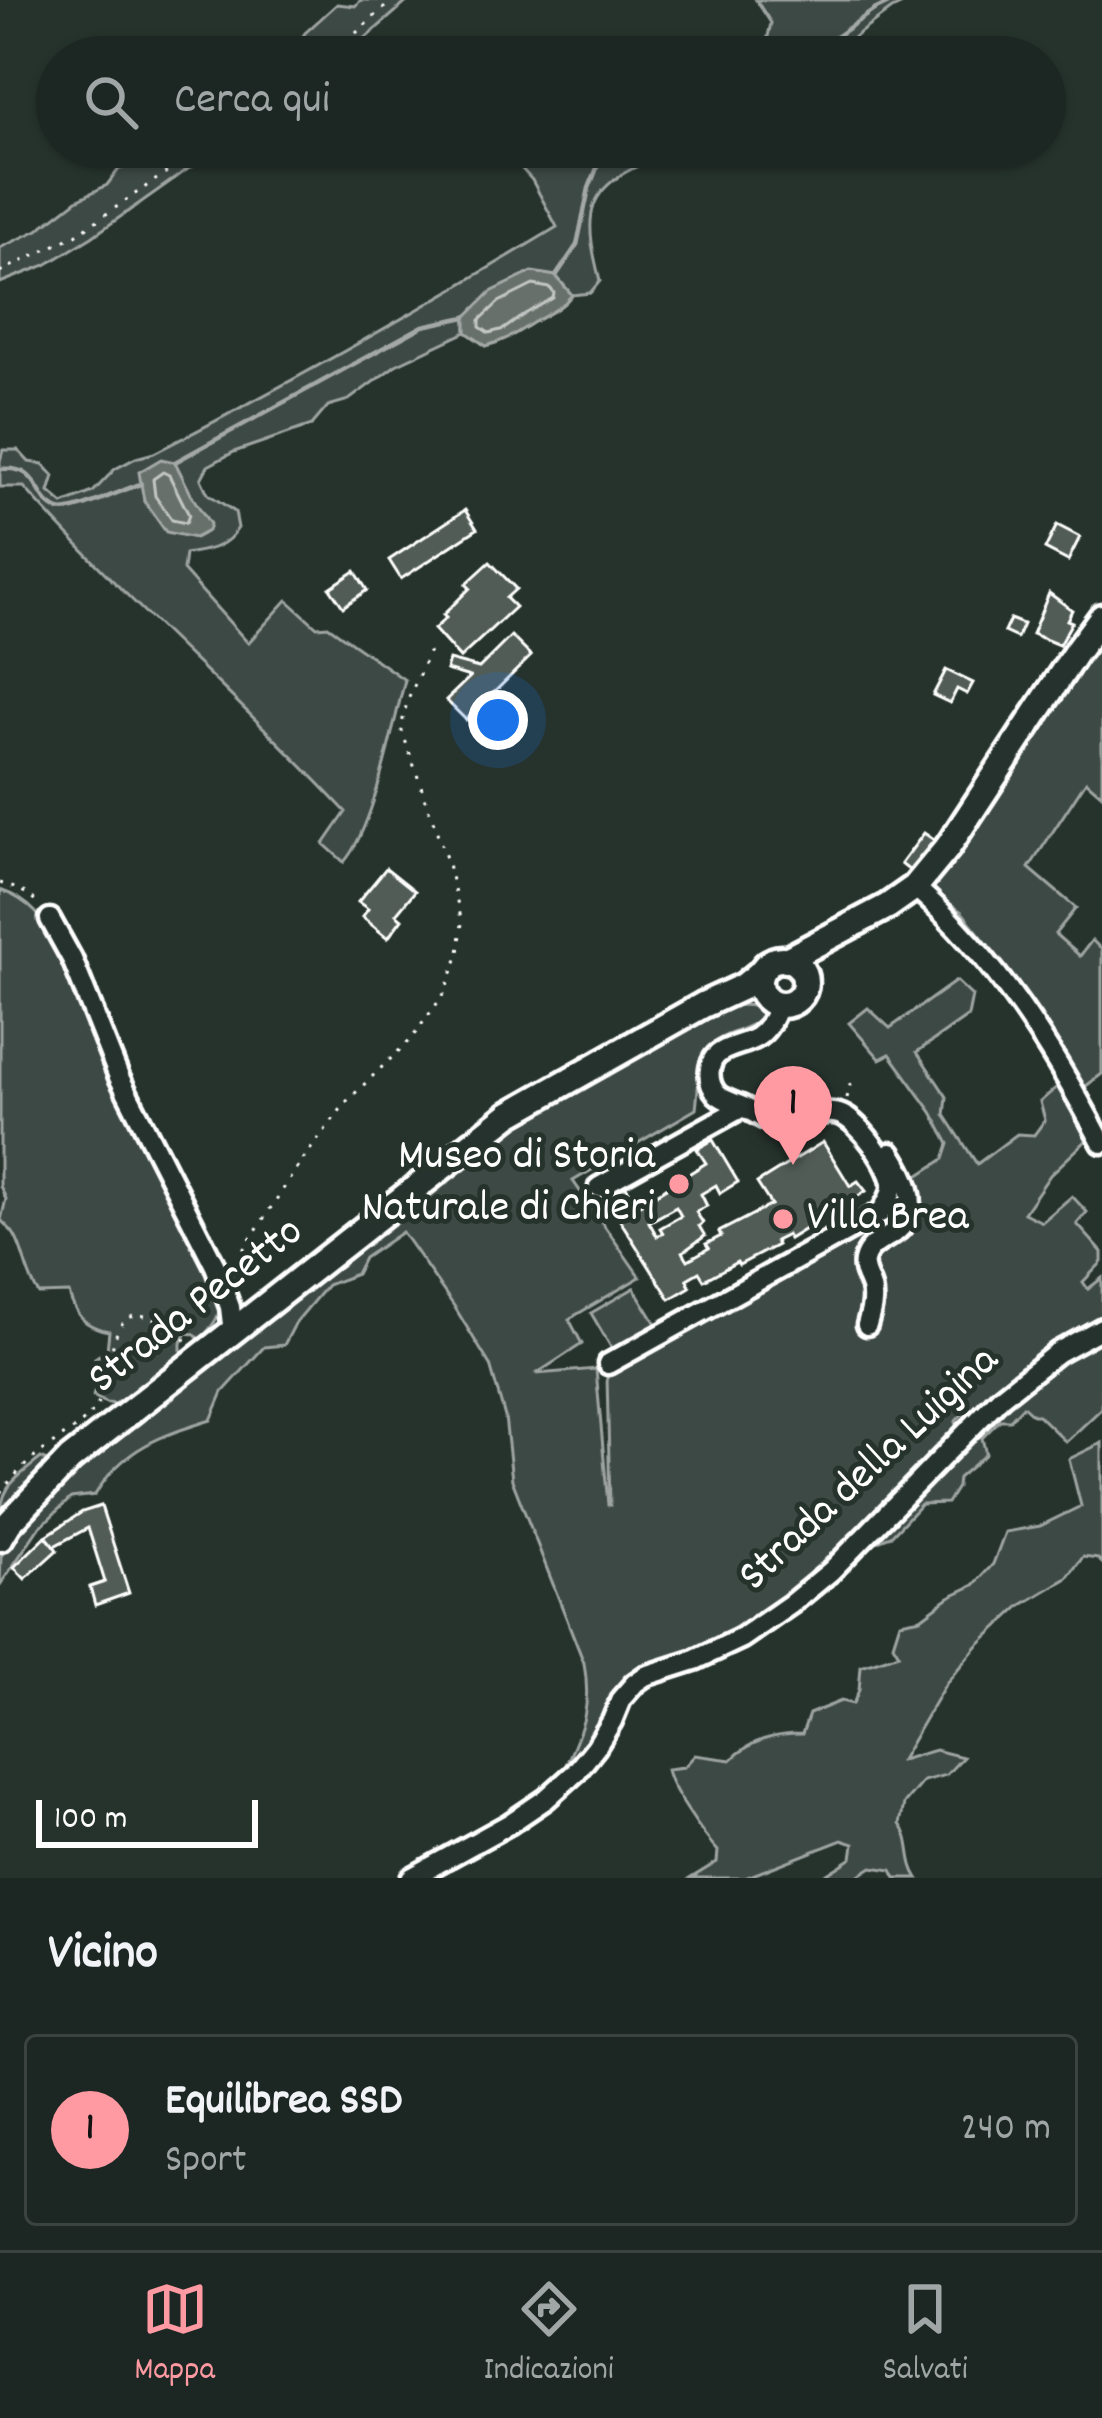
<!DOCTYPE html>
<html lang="it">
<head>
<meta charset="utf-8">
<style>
	:root { --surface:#1c2622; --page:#29322f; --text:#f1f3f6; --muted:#a0a5a5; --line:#3a4340; --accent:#ff9aa2 }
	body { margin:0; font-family:Dekko,sans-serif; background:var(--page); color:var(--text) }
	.scale { position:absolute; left:36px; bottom:30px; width:222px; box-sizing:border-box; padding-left:12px; border:6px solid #fff; border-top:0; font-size:33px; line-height:42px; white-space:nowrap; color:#fff; -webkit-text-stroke:9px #26332d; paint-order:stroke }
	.you { position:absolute; left:498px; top:720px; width:42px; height:42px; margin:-30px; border:9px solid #fff; border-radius:50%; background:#1a73e8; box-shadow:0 0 0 18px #1a73e833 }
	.badge { display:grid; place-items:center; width:78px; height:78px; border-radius:50%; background:var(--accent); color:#111; font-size:39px; font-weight:700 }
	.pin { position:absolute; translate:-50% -99px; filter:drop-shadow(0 3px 6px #0008) }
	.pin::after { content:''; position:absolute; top:63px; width:42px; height:36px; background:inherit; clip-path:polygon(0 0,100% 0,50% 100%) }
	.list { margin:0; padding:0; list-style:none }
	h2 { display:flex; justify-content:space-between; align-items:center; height:156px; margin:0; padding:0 48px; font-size:51px }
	h2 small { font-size:39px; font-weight:400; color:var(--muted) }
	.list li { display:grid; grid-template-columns:78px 1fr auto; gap:36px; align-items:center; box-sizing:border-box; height:192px; margin:0 24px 24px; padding:0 24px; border:3px solid var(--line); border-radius:12px }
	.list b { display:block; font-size:45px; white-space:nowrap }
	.list p { margin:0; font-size:39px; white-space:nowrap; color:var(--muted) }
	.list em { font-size:39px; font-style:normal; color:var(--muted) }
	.icon { flex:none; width:66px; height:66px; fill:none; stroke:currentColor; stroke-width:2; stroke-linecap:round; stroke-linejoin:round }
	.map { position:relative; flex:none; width:1102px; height:1878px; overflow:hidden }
	.search { position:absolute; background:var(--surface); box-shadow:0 3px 9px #0004; left:36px; right:36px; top:36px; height:132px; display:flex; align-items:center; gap:30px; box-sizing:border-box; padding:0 42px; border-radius:66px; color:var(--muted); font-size:45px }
	.sheet { height:372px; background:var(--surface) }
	nav { display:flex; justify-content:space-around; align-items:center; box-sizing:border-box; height:168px; border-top:3px solid var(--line); background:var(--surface); font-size:33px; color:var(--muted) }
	nav a { display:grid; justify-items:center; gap:6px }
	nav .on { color:var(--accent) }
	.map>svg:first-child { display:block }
</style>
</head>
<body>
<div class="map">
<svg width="1102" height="1878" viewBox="0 0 1102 1878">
	<rect width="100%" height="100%" fill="#26332d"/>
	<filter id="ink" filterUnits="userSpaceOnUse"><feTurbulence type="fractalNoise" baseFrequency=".00833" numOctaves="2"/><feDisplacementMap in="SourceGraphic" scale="24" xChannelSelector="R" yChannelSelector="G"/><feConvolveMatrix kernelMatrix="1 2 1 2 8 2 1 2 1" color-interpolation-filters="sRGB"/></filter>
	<g filter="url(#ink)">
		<g fill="#3e4944" stroke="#9ea4a2" stroke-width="3">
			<path d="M361,0H409L344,57H289L305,33L337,4L355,6Z"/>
			<path d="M756,0H911L892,9L854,37L844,57H761L764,54L771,23Z"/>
			<path d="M179,147H219L92,237L46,265L0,283V248L38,230L77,200L107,185L119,169L168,157Z"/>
			<path d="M566,147H683C652,161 599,174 592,213C588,234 595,260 600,281L590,293L572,295L556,276L466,316V332L396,365L349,400L328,406L312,425L234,452L208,466L201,479L208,494L235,512L238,528C225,549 208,550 185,554L183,570L248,643L287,600L317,627L328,626L405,680C392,728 374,828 344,862L324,844L346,812C242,700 125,601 24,487H0V461L3,450H18L29,462L43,464L54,476L49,492L63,504L93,492L115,469L136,458L154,453C291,383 425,307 557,227L532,180L511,157Z"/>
			<path d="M1102,646V795L1086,781L1029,868L1076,908L1055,934L1080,956L1092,940L1102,950V1074L1086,1086L1076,1083L1005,966L962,912L938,895L931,884L1065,684Z"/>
			<path d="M0,890C38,903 46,926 66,958L211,1270C224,1306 226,1311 200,1340L194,1334L186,1333L181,1343V1356L117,1404L106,1403L93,1396L99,1380L93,1372L95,1358L107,1350L109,1331C85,1327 75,1316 69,1293L39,1294C26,1276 25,1254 15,1236C12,1230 5,1225 1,1220L6,1199L0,1186Z"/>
			<path d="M956,981L972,996L968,1016L917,1052L947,1097L945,1115L977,1164L1017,1134L1034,1135L1045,1120L1040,1102L1058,1086L1089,1138L1050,1175L1024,1213L1042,1222L1072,1196L1087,1212L1077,1224L1102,1252V1262L1083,1282L1088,1289L1102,1278V1320C1056,1343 1017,1375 980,1411L966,1410L956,1421L955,1436L829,1565L685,1661L637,1674L613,1697L607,1718L593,1741L563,1771C582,1729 592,1710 584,1663L512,1480L505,1417L490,1365L454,1306L402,1232L364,1258L356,1274L327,1285L296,1322L284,1345L264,1347L223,1392L211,1420C163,1435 122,1448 95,1495L71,1498L38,1529L0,1585L1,1556L42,1499L76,1463L478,1147L548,1099L704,1012C722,1008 747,1000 763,1010L762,1018C746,1031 730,1031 716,1041C697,1055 699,1088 696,1109L573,1181L640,1277L569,1319L582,1344L536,1374L596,1369L608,1505H610L607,1376L622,1366L591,1313L634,1288L666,1340L892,1213L899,1196L900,1180L906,1190L907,1209L893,1226L875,1236L859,1252L856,1265L870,1306L860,1316L873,1331C881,1305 880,1289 870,1264C877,1252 882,1250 893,1243C917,1227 917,1203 916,1177L944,1159L949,1144L932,1112L890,1054L880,1059L849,1023L868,1008L890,1028Z"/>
			<path d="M1102,1338V1408L1066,1442L1038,1415H1033L1023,1406L1010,1420H1000L982,1438L986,1454L958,1478L957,1487L947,1503L921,1504L891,1536L867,1545L975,1431L1054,1363Z"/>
			<path d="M1102,1443V1563L1098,1559L1083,1557L1067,1578L1020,1606L977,1646L946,1683L901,1760L935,1750L963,1757L946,1775L923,1781L904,1804L900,1824C913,1840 906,1861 918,1878H896L892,1870L872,1867L855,1878H821L852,1858L854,1844L842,1840L745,1878H691L717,1862L718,1851C704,1836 670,1788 667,1769L684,1767L695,1755L731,1760C751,1740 774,1734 802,1734L809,1714L841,1701L853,1704L859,1690L861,1666L899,1654L893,1644L900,1622L921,1618L949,1597L974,1585L993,1564L1005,1532L1040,1526L1081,1506L1069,1459Z"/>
			<path d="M41,1458L54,1465L0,1523C0,1486 14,1480 41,1458Z"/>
		</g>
		<g fill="#67706c" stroke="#a4a9a7" stroke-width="3">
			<path d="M532,272L556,276L572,295C560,310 547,314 531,324C515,334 505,341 486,346L466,332V317L491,292Z"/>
			<path d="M161,459L175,462L193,498L210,524L208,531L195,538L166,532L144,501L139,472Z"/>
		</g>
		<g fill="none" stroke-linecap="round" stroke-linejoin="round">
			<g stroke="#c2c6c4" stroke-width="3">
				<path d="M533,285L550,288L554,293L553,298L525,314L504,329L489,333L480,327V320L499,302Z"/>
				<path d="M163,472L169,475L189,515L186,523L172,520L155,496L153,479Z"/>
			</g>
			<g stroke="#a4a9a7" stroke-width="4.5">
				<path d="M807,57L874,10L895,0"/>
				<path d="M556,276L577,245L589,188L599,163L632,147"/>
				<path d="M175,462L423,326L466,317"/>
				<path d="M0,469C44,465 32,501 59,510C73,515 122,489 141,484"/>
			</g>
		</g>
		<g fill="#515c57" stroke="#fff" stroke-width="3" fill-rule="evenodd">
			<path d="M465,510L477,529L401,579L389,560Z"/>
			<path d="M1057,525L1080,537L1068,561L1045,549Z"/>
			<path d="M490,562L516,589L506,598L515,607L460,658L434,629L446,618L443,615L470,588L466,584Z"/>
			<path d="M355,571L367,590L343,607L330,588Z"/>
			<path d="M1049,593L1072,610L1067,620L1072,622L1059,645L1032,634Z"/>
			<path d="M1010,619L1023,624L1017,638L1004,632Z"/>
			<path d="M511,636L531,656L466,720L446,700L470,677L446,670L449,660L479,668Z"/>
			<path d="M946,670L973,683L967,694L957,689L950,703L933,695Z"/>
			<path d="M924,833L937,842L914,874L901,864Z"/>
			<path d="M386,868L415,891L396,914L402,919L388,938L362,917L368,909L358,902Z"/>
			<path d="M713,1140L738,1182L720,1193L716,1185L701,1194L707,1206L696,1212L703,1223L699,1226L705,1236L683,1252L688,1260L709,1248L706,1244L721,1236L719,1232L771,1205L757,1183L823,1142L850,1186L858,1181L866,1191L789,1239L787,1235L775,1241L777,1245L739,1265L737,1262L704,1280L699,1272L687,1279L690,1287L670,1299L604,1195L624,1184L639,1205L706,1163L697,1149ZM676,1207L681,1216L660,1228L663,1233L657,1236L649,1222Z"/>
			<path d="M101,1506L129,1593L95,1605L90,1587L105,1582L88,1528L54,1546L46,1536L82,1512Z"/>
			<path d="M46,1536L57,1550L25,1579L14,1567Z"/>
		</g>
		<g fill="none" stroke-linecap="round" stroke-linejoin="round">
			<defs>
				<g id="minor">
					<path d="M915,887C998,961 1051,1046 1102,1143"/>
					<path d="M50,919L72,959L119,1077L215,1266L230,1307L233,1333"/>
					<path d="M743,1107C735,1103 723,1100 717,1094C706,1082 707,1060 721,1052C732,1045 746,1044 757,1037C768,1030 774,1017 778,1005"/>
					<path d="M599,1187L743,1107C756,1113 772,1125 786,1127C806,1130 815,1107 839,1114C858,1119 894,1168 892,1188C891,1197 886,1205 880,1213L608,1364"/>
					<path d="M867,1325C871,1311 874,1301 871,1288C868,1278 862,1271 864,1261C868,1243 886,1240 898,1230C923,1207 906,1176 891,1153"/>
					<path d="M411,1878L509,1824L546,1799L575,1773L596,1747L612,1721L621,1699L635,1683L645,1676L695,1660L742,1638L791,1604L831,1571L1001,1397L1058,1352L1102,1328"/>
				</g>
				<g id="major">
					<circle cx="782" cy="982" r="23"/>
					<path d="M786,960L888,906L915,887L948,847L1076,652L1102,617"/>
					<path d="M0,1538L9,1523L70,1459L510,1114L703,1005L744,986L761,972"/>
				</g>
			</defs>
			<use href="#minor" stroke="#fff" stroke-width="27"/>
			<use href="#major" stroke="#fff" stroke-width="33"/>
			<g stroke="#fff" stroke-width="3" stroke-dasharray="3 9" stroke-linecap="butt">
				<path d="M329,57L393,0"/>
				<path d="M0,272L76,235L203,147"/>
				<path d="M0,883C15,888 29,892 39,905"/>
				<path d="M847,1098L852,1076"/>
				<path d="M235,1272L241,1253L301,1162L347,1101L411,1039L444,994L459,954L462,922L448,864L401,728L407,702L432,645"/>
				<path d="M0,1493C12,1478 25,1464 40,1453C62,1435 91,1423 102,1396C112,1374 108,1329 129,1318C147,1308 175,1329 187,1342"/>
			</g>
			<use href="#minor" stroke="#26332d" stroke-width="18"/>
			<use href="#major" stroke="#26332d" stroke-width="24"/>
		</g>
	</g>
	<g fill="#ff9aa2" stroke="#26332d" stroke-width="4.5">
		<circle cx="679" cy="1184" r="12"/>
		<circle cx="783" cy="1219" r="12"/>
	</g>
	<g text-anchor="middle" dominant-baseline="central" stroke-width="10" stroke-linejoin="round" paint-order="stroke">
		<g font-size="45" fill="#fff" stroke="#26332d" text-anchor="end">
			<text x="655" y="1158">Museo di Storia<tspan x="655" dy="52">Naturale di Chieri</tspan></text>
			<text x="807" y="1219" text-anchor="start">Villa Brea</text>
		</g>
		<g font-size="45" fill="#fff" stroke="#26332d">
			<text transform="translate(197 1307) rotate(-38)">Strada Pecetto</text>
			<text transform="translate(870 1470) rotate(-43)">Strada della Luigina</text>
		</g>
	</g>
</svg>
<div class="scale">100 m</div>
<div class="you"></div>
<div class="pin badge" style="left:793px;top:1165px">1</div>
<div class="search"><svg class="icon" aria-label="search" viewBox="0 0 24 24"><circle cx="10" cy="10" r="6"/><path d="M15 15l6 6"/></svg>Cerca qui</div>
</div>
<section class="sheet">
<h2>Vicino<small></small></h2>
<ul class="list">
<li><span class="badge">1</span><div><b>Equilibrea SSD</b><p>Sport</p></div><em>240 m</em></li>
</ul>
</section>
<nav>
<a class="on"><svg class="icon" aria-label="map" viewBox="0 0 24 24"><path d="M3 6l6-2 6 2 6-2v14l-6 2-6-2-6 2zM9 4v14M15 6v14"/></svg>Mappa</a>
<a><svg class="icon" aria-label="directions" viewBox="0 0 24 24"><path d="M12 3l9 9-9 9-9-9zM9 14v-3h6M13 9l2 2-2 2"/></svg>Indicazioni</a>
<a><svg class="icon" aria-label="saved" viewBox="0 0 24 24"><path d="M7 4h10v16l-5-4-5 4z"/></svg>Salvati</a>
</nav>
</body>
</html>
